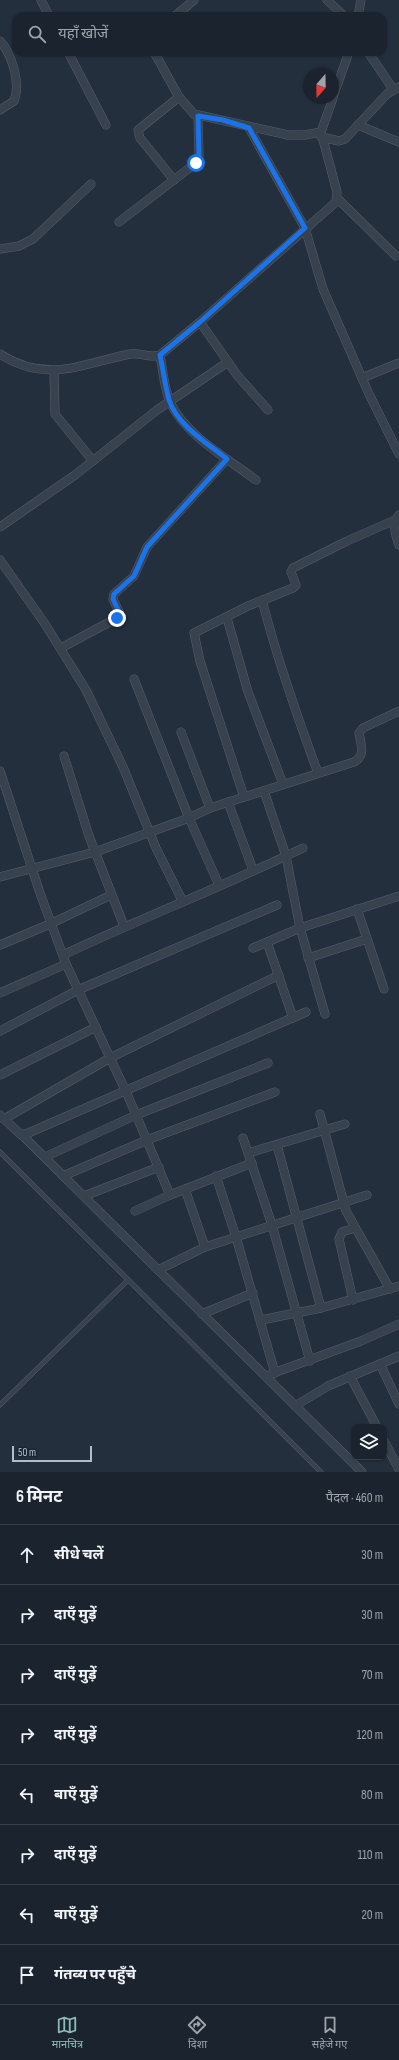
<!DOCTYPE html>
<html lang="hi">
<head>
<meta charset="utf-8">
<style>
	:root { --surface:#1b232e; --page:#242b36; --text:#f1f3f6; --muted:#a0a4aa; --line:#39404a; --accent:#8bbbb9 }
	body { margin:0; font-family:"Sofia Sans Condensed","Noto Sans Devanagari",sans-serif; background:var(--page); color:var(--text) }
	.controls { position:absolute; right:12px; bottom:12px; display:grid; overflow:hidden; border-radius:8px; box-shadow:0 1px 3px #0004 }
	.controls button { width:36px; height:36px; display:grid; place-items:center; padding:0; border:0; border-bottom:1px solid var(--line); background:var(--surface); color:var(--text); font:20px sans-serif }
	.compass { position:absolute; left:303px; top:68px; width:36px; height:36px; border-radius:50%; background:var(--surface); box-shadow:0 1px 3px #0004; rotate:200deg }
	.scale { position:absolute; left:12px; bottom:10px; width:80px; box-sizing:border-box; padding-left:4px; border:2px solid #b4bcc9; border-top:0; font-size:11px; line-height:14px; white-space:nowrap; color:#b4bcc9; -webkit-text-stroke:3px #1d2633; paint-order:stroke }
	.stop { position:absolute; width:12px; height:12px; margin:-9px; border:3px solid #1a73e8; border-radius:50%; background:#fff }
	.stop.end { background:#1a73e8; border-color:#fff; box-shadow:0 1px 4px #0008 }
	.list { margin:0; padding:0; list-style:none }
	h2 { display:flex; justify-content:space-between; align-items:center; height:52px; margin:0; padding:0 16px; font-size:17px }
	h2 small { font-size:13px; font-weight:400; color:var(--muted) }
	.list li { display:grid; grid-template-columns:26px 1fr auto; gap:12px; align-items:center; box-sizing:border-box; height:60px; padding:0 16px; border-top:1px solid var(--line) }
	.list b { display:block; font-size:15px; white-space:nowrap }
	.list em { font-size:13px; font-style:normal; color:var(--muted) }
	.icon { flex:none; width:22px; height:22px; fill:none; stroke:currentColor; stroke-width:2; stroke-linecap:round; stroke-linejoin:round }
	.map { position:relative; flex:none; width:399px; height:1472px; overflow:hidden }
	.search { position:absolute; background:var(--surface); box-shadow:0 1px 3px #0004; left:12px; right:12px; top:12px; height:44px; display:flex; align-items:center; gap:10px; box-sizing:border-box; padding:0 14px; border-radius:12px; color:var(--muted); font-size:15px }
	.sheet { height:532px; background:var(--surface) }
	nav { display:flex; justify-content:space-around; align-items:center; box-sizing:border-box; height:56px; border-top:1px solid var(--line); background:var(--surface); font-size:11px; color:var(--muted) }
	nav a { display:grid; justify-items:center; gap:2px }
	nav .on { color:var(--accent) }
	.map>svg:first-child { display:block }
</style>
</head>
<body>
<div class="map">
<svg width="399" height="1472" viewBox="0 0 399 1472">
	<rect width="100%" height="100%" fill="#242f3e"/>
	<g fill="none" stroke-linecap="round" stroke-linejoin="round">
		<defs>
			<g id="lane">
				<path d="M0,1152L321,1472"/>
				<path d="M0,1405L128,1280"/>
			</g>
			<g id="street">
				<path d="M41,0L49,16"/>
				<path d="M327,0L344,16"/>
				<path d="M175,16L194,0"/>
				<path d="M358,16L361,0"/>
				<path d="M0,41C12,54 21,84 14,101L0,110"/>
				<path d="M68,52L106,125"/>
				<path d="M154,52L179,97L194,114L288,135H305L321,132"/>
				<path d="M368,52L393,89"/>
				<path d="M333,97L349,52"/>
				<path d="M358,125L399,142"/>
				<path d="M249,128L305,228L323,289L369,394L399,454"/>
				<path d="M321,137L339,141L345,139L387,94L399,87"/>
				<path d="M174,180L140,138L138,130L179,97"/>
				<path d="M337,198L396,256"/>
				<path d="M119,222L196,163L199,156L198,116"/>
				<path d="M0,249L19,246L33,239L91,184"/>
				<path d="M200,322L237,375L268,410"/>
				<path d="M0,354C47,384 81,364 130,354C140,352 150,359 160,355L200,322L336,202L337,192L321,132L333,98"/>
				<path d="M160,355C163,370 164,388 170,402C185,435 228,459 256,480"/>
				<path d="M54,371L55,414L93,461"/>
				<path d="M362,378L399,363"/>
				<path d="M399,515C392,524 395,534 399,545"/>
				<path d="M0,527L75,475L157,410L228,362"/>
				<path d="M0,560L45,624L86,690L123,767L156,848L183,902"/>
				<path d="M262,600C277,659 297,716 318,773"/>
				<path d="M227,618L248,692L283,784"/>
				<path d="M61,648L117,618L120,614L113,599L114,594L134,576L147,547L227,459"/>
				<path d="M134,679L189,818L219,885"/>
				<path d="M181,732L210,808"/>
				<path d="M64,756L89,836L124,926"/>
				<path d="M0,771L40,893L66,964L128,1096L170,1195"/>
				<path d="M264,791L286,856L300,928L325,1014"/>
				<path d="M244,797L200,661L194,633L248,606L293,588L296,585L291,572L293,568L347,541L395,520"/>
				<path d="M228,802L253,870"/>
				<path d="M0,877L95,852L189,818L210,808L354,762C366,755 361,745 359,733L363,728L399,711"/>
				<path d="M357,909L384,989"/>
				<path d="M267,942L293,1018"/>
				<path d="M0,945L50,924L111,895"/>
				<path d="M253,948L300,928L399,896"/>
				<path d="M63,955C142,918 224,886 303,848"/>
				<path d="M308,958L367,939"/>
				<path d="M0,993L66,964"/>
				<path d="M0,1031L78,990L277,905"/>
				<path d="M0,1075L96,1027"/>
				<path d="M320,1114L346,1211L390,1289"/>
				<path d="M0,1115L20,1134H26L306,1012"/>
				<path d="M4,1119L110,1058L279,975"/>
				<path d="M22,1135L362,1472"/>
				<path d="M243,1138L272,1225L310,1361"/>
				<path d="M277,1145L321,1308"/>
				<path d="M248,1153L345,1124"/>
				<path d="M45,1157L136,1115L268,1063"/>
				<path d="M63,1176L147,1140L275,1092"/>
				<path d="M216,1176L236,1237L275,1373"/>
				<path d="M185,1189L205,1247"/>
				<path d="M84,1196L159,1167"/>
				<path d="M135,1211L170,1195L252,1163"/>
				<path d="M158,1270L205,1247L367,1195"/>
				<path d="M353,1300L339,1239L342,1232L355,1228"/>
				<path d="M202,1314L253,1293"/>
				<path d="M261,1320L321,1308L399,1286"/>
				<path d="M380,1364L399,1404"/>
				<path d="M271,1374L361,1341L399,1324"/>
				<path d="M350,1376L377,1427"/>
				<path d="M295,1406L328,1386L399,1356"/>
				<path d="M384,1441L399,1469"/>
			</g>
		</defs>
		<use href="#lane" stroke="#565f6c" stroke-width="5"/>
		<use href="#street" stroke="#565f6c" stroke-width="9"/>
		<use href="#lane" stroke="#38414e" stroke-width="4"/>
		<use href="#street" stroke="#38414e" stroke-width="8"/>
	</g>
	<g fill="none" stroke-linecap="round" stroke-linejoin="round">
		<path stroke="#1a73e8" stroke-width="5" d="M117,618L120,614L113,599L114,594L134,576L147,547L227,459C207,443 178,426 169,400C165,385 163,369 160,355L200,322L305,228L249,128L223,120L198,116L199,156L196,163"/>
	</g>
</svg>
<div class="controls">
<button><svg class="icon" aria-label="layers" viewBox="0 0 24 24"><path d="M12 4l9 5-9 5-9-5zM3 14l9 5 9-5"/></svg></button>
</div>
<svg class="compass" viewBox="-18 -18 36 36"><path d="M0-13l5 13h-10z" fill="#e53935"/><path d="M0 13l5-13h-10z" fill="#a0a4aa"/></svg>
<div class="scale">50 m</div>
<div class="stop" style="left:196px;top:163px"></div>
<div class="stop end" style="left:117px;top:618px"></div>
<div class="search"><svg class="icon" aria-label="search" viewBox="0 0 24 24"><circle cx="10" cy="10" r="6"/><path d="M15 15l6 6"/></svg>यहाँ खोजें</div>
</div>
<section class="sheet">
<h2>6 मिनट<small>पैदल · 460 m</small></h2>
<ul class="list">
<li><svg class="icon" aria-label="ahead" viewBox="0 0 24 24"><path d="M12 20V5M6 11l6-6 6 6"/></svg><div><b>सीधे चलें</b></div><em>30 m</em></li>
<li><svg class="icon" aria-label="right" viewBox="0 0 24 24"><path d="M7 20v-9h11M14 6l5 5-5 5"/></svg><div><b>दाएँ मुड़ें</b></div><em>30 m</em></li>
<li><svg class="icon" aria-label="right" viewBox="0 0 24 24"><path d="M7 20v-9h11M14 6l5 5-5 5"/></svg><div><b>दाएँ मुड़ें</b></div><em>70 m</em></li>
<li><svg class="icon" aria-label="right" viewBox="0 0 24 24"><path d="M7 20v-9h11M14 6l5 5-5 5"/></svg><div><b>दाएँ मुड़ें</b></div><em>120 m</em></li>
<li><svg class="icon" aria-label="left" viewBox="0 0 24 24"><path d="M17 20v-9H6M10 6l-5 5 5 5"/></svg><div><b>बाएँ मुड़ें</b></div><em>80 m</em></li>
<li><svg class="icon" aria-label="right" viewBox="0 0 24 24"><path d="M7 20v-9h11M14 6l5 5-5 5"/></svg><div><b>दाएँ मुड़ें</b></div><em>110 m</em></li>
<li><svg class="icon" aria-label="left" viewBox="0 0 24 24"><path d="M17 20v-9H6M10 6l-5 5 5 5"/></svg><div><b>बाएँ मुड़ें</b></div><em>20 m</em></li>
<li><svg class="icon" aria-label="arrive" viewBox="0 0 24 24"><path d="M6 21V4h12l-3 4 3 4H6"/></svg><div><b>गंतव्य पर पहुँचे</b></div></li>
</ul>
</section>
<nav>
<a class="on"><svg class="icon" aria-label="map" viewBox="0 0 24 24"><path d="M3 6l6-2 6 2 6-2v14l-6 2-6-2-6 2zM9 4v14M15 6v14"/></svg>मानचित्र</a>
<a><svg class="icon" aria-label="directions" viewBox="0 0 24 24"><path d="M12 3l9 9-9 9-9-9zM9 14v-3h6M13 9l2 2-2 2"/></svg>दिशा</a>
<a><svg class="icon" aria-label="saved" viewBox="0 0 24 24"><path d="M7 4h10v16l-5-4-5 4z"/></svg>सहेजे गए</a>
</nav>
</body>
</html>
